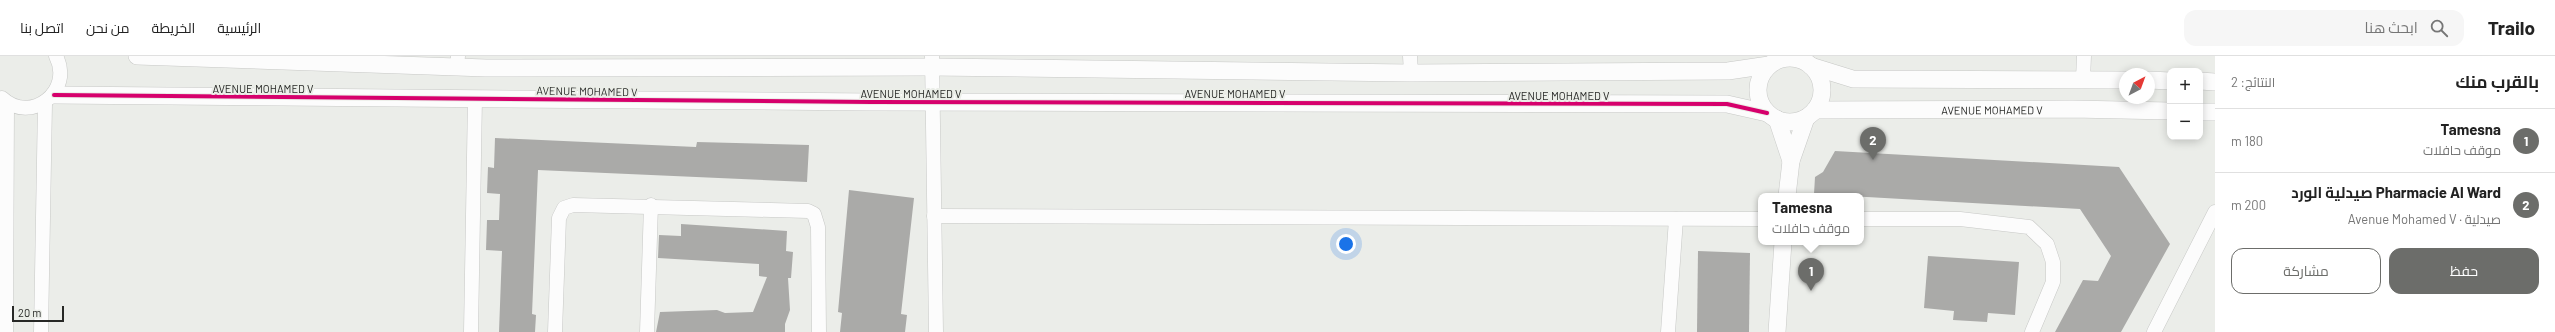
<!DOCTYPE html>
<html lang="ar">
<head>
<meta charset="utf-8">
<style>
	:root { --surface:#fff; --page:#f6f6f6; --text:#222; --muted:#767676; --line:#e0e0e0; --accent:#6c6d6a }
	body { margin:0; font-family:Barlow,Cairo,sans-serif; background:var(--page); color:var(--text); direction:rtl }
	.controls { position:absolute; right:12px; top:12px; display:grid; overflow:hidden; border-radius:8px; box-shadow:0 2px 10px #0003 }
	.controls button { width:36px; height:36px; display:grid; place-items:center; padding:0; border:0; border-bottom:1px solid var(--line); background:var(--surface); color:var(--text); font:20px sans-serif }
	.compass { position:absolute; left:2119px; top:12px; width:36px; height:36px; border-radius:50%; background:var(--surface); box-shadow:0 2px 10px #0003; rotate:41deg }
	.scale { position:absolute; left:12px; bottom:10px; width:52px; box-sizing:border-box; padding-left:4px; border:2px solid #272826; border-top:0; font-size:11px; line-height:14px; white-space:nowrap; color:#272826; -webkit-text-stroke:3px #ebeee8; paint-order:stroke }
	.you { position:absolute; left:1346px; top:188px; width:14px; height:14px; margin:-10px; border:3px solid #fff; border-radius:50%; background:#1a73e8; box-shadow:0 0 0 6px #1a73e833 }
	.badge { display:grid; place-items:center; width:26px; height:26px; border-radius:50%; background:var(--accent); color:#fff; font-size:13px; font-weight:700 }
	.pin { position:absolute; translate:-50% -33px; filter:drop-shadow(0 1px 2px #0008) }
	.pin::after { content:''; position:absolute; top:21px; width:14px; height:12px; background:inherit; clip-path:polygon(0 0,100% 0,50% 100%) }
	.popup { position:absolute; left:1758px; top:137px; width:106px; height:52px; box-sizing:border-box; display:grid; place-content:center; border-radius:8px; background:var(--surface); filter:drop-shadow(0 1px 3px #0005); font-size:13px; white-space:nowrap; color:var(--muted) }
	.popup b { font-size:15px; color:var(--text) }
	.popup::after { content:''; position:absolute; left:50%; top:100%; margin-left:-8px; border:8px solid transparent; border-top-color:var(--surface) }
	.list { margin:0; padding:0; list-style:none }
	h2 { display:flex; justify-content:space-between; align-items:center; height:52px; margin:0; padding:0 16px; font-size:17px }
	h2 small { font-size:13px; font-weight:400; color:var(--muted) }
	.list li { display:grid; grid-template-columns:26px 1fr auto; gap:12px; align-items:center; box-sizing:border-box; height:64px; padding:0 16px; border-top:1px solid var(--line) }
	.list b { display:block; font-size:15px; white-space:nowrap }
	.list p { margin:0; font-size:13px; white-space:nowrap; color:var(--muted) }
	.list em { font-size:13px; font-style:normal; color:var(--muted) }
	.actions { display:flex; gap:8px; padding:12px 16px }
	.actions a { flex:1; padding:9px 0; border:1px solid var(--accent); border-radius:12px; text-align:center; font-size:14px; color:var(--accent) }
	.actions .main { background:var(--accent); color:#fff }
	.icon { flex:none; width:22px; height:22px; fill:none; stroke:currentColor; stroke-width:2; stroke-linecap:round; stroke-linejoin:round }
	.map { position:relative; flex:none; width:2215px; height:276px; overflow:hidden; direction:ltr }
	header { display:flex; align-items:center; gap:24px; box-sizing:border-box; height:56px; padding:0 20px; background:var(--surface); border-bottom:1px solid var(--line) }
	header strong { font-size:19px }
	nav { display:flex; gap:22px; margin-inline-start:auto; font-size:14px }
	.search { width:280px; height:36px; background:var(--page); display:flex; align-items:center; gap:10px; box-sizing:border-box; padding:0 14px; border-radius:12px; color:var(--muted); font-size:15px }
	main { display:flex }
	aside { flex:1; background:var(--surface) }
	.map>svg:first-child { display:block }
</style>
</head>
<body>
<header>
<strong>Trailo</strong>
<div class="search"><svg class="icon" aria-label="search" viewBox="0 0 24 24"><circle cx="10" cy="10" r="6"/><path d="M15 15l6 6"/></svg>ابحث هنا</div>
<nav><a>الرئيسية</a><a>الخريطة</a><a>من نحن</a><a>اتصل بنا</a></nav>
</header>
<main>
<aside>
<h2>بالقرب منك<small>النتائج: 2</small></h2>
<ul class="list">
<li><span class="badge">1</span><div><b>Tamesna</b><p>موقف حافلات</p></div><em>180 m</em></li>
<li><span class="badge">2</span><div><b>Pharmacie Al Ward صيدلية الورد</b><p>صيدلية · Avenue Mohamed V</p></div><em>200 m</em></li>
</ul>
<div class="actions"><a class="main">حفظ</a><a>مشاركة</a></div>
</aside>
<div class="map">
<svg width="2215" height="276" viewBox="0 0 2215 276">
	<rect width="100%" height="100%" fill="#ebede9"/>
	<g fill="#aaaaa8">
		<path d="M495,82L696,91L697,86L809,89L807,126L538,114L532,258L536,259L535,276H499L502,195L486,194L487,164H499L500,138L487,137L488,111L494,112Z"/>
		<path d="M1835,95L2119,111L2170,188L2121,276H2055L2083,224L2098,225L2111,200L2080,153L1814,138L1815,121L1823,116Z"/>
		<path d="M849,134L914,142L901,258L907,259L905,276H840L842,257L838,256Z"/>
		<path d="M681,168L787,175L786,195L793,196L791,222H788L790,254L785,268V276H656L660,256L717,254L725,257L753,256L767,221L759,220V208L658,202L659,179L681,180Z"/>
		<path d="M1698,195L1750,197L1749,276H1697Z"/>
		<path d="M1928,200L2019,206L2015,259L1988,257L1987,266L1953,264L1954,255L1924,252Z"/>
	</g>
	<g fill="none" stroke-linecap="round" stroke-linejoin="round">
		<defs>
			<g id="minor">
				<path d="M932,0L936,276"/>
				<path d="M1410,0L1411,17"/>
				<path d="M457,10L458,0"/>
				<path d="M2083,23L2084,0"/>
				<path d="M2,42C31,69 74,35 56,0"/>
				<path d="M934,160L1761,163"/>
				<path d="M1861,163H1960L2029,171L2047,188L2053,206V226L2032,276"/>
				<path d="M6,276L7,47"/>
				<path d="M41,276L45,47"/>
				<path d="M471,276L475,42"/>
				<path d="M555,276L559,162L564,152L573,149L808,155L814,158L818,171L819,276"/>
				<path d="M647,276L651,149"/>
				<path d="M1668,276L1676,163"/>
				<path d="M2154,276L2215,156"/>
			</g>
			<g id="tertiary">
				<path d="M137,0L486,12L931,11L1411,17L1728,15L1769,9"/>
				<circle cx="1790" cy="34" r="32"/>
				<path d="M1811,10L1853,23L2125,24"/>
				<path d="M2149,24L2170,25"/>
				<path d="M2200,25L2215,26"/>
				<path d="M54,39L871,46L1727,48L1767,57"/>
				<path id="s1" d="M1815,54L2072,53L2170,55"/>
				<path d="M2200,56H2215"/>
				<path d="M1777,63L1791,105"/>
				<path d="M1787,140L1791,105L1806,62"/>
				<path d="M1777,276L1783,186"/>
			</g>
		</defs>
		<use href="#minor" stroke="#c7c8c6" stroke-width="15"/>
		<use href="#tertiary" stroke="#c7c8c6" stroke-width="18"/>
		<use href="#minor" stroke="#fcfcfc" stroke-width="14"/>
		<use href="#tertiary" stroke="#fcfcfc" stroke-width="17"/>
		<defs>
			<path id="cycleway" d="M54,39L871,46L1727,48L1767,57"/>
		</defs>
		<use href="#cycleway" stroke="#ebeee8" stroke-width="6"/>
		<use href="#cycleway" stroke="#d6006c" stroke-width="4"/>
	</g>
	<g text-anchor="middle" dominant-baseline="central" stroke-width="4" stroke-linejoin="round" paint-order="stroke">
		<g font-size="11" fill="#272826" stroke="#ebeee8">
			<text x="263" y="32">AVENUE MOHAMED V</text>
			<text transform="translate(587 35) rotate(1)">AVENUE MOHAMED V</text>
			<text x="911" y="37">AVENUE MOHAMED V</text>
			<text x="1235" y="37">AVENUE MOHAMED V</text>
			<text x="1559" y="39">AVENUE MOHAMED V</text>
			<text stroke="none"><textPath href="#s1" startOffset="177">AVENUE MOHAMED V</textPath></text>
		</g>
	</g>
</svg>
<div class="controls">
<button>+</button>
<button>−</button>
</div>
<svg class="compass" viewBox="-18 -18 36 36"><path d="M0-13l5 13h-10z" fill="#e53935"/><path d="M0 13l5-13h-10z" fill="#767676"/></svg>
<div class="scale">20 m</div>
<div class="you"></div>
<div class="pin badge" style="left:1811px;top:235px">1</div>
<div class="popup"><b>Tamesna</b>موقف حافلات</div>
<div class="pin badge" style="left:1873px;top:104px">2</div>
</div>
</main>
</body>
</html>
